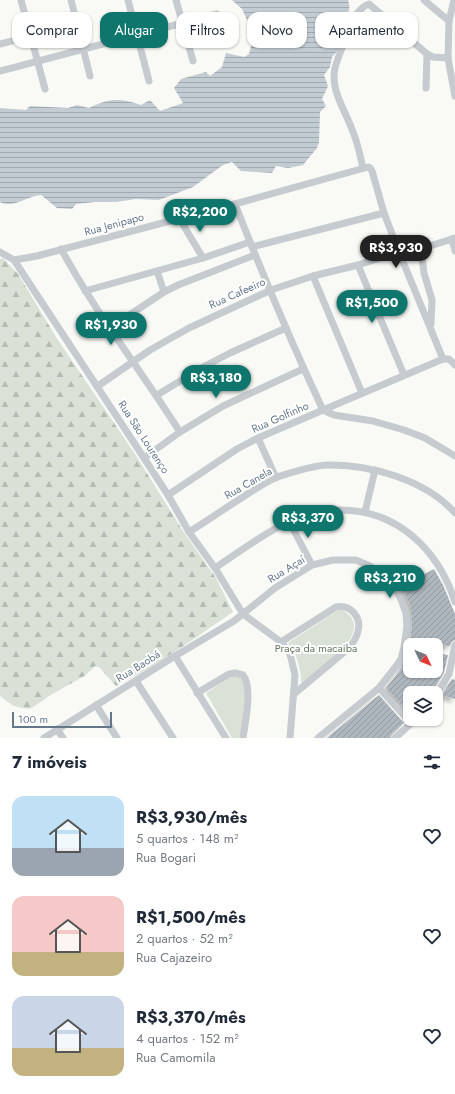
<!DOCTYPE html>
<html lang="pt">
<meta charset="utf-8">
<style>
body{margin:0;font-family:Jost,sans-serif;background:#f6f6f7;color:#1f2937;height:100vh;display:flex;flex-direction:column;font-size:15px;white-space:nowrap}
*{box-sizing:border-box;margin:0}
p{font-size:13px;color:#747a83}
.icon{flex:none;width:22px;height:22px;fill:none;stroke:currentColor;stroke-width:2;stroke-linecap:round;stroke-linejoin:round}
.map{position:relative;height:738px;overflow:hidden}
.details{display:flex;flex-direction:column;background:#fff;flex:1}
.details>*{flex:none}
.banner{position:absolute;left:12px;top:12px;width:431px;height:36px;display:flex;gap:8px}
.needle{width:26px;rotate:133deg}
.tools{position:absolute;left:403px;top:638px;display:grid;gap:8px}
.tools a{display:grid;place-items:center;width:40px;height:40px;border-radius:8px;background:#fff;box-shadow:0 1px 3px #0004;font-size:20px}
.scale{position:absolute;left:12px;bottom:10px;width:100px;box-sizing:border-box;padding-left:4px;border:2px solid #65788a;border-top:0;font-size:11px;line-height:14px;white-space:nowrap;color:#65788a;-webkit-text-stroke:3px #fff;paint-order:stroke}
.price{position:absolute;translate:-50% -34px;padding:0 9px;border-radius:14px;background:#0f766e;color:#fff;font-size:13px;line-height:26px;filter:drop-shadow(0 1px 2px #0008)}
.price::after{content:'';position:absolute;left:50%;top:24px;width:12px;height:9px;margin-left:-6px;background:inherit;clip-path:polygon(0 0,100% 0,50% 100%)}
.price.on{background:#222;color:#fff}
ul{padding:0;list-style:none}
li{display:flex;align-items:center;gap:12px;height:100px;padding:0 12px}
li span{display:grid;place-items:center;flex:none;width:112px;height:80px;border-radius:12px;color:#555}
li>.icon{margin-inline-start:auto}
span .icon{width:48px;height:48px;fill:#fffc;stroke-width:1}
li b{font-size:17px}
h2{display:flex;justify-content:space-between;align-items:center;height:48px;padding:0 12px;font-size:17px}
.pill{padding:0 14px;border-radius:12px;background:#fff;box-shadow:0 1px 3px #0004;font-size:14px;line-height:36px}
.pill.on{background:#0f766e;color:#fff}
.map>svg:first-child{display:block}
.forest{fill:url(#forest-firs)}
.park{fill:#dae1d7}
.water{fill:url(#water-rules)}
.building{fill:url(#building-hatch);filter:url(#shadow)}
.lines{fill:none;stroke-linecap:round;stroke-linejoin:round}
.minor{stroke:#c6cbcf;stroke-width:7}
.labels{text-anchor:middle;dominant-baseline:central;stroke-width:4;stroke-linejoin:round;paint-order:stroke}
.street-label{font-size:11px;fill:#65788a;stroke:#fff}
.park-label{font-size:11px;fill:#657a61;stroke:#fff}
</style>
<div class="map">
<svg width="455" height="738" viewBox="0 0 455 738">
<defs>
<pattern id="forest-firs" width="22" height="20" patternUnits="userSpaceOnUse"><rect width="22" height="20" fill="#dae1d7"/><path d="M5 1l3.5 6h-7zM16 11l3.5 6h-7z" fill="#b4bbb4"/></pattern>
<pattern id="water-rules" width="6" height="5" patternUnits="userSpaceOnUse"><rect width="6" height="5" fill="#c2ccd2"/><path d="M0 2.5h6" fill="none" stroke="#a1aab0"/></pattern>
<pattern id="building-hatch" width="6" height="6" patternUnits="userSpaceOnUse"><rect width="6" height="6" fill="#afb7be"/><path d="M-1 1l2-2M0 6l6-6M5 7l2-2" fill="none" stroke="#929aa0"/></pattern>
<filter id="shadow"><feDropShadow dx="-3.5" dy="3.5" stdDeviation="2" flood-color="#0004"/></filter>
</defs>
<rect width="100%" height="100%" fill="#f9f9f6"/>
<!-- forest -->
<path class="forest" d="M3,258L18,274L56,337L135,454L183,531L216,578L233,612C195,638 158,665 116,686L100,668L95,666L86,675L49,696L32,708L28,709L17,707L12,705L0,696V259Z"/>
<!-- park -->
<g class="park">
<path d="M340,609C382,628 318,671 302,686C300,670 299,656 288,643Z"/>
<polygon points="240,675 246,687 241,738 232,738 206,693 231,676"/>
</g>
<!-- water -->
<path class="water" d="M232,0H348C351,9 349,12 344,19L346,37L341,47L332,57L330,67L324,75L328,86L322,99L326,106L320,112L319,142L317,148L303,165L288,168L276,166L272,173L241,171L232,162L223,165L193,187L159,200L136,199L116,202H95L76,204L72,209L57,208L41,195C27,196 13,209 0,202V108L26,110L30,106L68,108L77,105L89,108C109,98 120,98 141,105L150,100L160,111L183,103L174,88L181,79L206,72L210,76L222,67L226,53L244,57L249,54L253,38L247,20L242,9Z"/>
<!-- building -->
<g class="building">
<polygon points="434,569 443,585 455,614 455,640 451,642 450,646 424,643 423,645 409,645 412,627 411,608 404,592 400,587"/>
<polygon points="408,650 410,651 410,671 436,671 436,653 448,655 444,672 432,693 410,693 410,714 386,688 401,669"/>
<polygon points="452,679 455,680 455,699 442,695"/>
<polygon points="379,695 404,723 392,734 390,738 327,738"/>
</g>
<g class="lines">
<!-- minor -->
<g class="minor">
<polyline points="21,0 45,89"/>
<polyline points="71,0 90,76"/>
<polyline points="128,0 149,81"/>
<polyline points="176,0 193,61"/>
<polyline points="424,0 449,21"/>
<polyline points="454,0 449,21 448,58 455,96"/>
<polyline points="0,44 31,36"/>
<polyline points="0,71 217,14"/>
<polyline points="426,88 427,54"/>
<path d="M363,168C360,155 358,144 353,132C346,111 330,91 335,68C338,56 344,44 348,33C352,23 357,8 369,4L427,54L433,57L448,58"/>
<path d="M235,204C262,273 291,342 323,410L443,359H449L455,365"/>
<polyline points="179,218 203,258"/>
<polyline points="452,239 455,251"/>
<polyline points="252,247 384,213"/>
<path d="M61,249C76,276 92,302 109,327C133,362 157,396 180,432"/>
<polyline points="421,250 424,273 432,300 431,324"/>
<polyline points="0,252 14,260 37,256 235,204 368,167 370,168 372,171 384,213 399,252 443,359"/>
<polyline points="401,255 455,238"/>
<polyline points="14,260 144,458 168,495 189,532 215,568 243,614 281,642 289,652 291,658 295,675 290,738"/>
<polyline points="358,265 404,375"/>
<polyline points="157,271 164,292"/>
<polyline points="313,276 362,393"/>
<polyline points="85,291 203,258 250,242"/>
<polyline points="110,328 164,292 178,285 255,255"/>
<polyline points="98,386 150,350 189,328 271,290 313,276 358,265 399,252"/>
<polyline points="157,395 205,366 230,353 286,328"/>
<polyline points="258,438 276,478"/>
<polyline points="144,458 180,432 223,406 303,369"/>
<polyline points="168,495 237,449 258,438 323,410 334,415 373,421 404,430 425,438 455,456"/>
<polyline points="365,512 375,470"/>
<polyline points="289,521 312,565"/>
<path d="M189,532C205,522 220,512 235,502C248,494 263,483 277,477C293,472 311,466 327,465C370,464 426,480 455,513"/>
<path d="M215,568C242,550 274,526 304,515C316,511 327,510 340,510C397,510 438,549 455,602"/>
<path d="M281,642L336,607C350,604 362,617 358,631C357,637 353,643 349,648L294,694"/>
<polyline points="175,656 226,738"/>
<polyline points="136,681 173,738"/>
<polyline points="379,688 411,723"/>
<path d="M197,693L229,674L235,673L243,675C253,687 245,723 243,738"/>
<polyline points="436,695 449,674 455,645"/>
<polyline points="96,705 117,738"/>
<polyline points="57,729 63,738"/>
<polyline points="44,738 175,656 234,621 275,588 312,565 333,560 356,560 370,566 395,588 402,602 406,613 407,626 404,647 401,659 397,665 379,688 318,738"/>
<polyline points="395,738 416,719"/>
</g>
</g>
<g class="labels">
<!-- street labels -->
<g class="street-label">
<text transform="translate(114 224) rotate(-15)">Rua Jenipapo</text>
<text transform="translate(237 293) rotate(-24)">Rua Cafeeiro</text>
<text transform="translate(280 417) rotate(-24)">Rua Golfinho</text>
<text transform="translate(144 437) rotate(57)">Rua São Lourenço</text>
<text transform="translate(248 483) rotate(-30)">Rua Canela</text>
<text transform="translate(286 569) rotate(-32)">Rua Açaí</text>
<text transform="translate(138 666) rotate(-32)">Rua Baobá</text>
</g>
<!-- park labels -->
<g class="park-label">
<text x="316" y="648">Praça da macaiba</text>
</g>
</g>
</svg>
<div class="tools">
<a><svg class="needle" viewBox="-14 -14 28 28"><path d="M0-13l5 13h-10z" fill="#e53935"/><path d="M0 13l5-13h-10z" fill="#747a83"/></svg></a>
<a><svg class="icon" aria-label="layers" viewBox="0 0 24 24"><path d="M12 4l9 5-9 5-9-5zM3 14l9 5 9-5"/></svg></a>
</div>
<div class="scale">100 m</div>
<b class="price" style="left:200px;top:233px">R$2,200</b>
<b class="price on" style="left:396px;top:269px">R$3,930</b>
<b class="price" style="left:372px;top:324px">R$1,500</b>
<b class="price" style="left:111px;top:346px">R$1,930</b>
<b class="price" style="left:216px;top:399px">R$3,180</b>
<b class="price" style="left:308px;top:539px">R$3,370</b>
<b class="price" style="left:390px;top:599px">R$3,210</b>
<div class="banner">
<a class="pill">Comprar</a>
<a class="pill on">Alugar</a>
<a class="pill">Filtros</a>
<a class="pill">Novo</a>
<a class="pill">Apartamento</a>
</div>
</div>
<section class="details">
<h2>7 imóveis<svg class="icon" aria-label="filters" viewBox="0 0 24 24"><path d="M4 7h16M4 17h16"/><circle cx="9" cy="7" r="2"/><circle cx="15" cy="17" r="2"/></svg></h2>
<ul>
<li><span style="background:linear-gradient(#bfe0f5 65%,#9aa5b1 0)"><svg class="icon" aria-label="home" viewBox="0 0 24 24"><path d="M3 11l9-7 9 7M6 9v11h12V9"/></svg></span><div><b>R$3,930/mês</b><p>5 quartos · 148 m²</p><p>Rua Bogari</p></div><svg class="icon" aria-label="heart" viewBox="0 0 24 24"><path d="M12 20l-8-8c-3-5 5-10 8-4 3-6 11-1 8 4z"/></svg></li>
<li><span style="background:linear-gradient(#f6c9c9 70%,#c2b280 0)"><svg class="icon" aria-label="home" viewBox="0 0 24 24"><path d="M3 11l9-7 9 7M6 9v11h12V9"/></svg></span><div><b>R$1,500/mês</b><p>2 quartos · 52 m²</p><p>Rua Cajazeiro</p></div><svg class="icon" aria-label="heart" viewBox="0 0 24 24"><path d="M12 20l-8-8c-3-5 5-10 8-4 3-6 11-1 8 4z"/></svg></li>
<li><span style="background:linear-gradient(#c9d6e8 65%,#c2b280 0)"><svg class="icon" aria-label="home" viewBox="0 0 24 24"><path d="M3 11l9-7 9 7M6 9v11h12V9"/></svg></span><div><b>R$3,370/mês</b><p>4 quartos · 152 m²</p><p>Rua Camomila</p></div><svg class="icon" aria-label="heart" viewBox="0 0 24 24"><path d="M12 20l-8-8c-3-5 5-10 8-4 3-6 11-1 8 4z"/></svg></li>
</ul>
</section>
